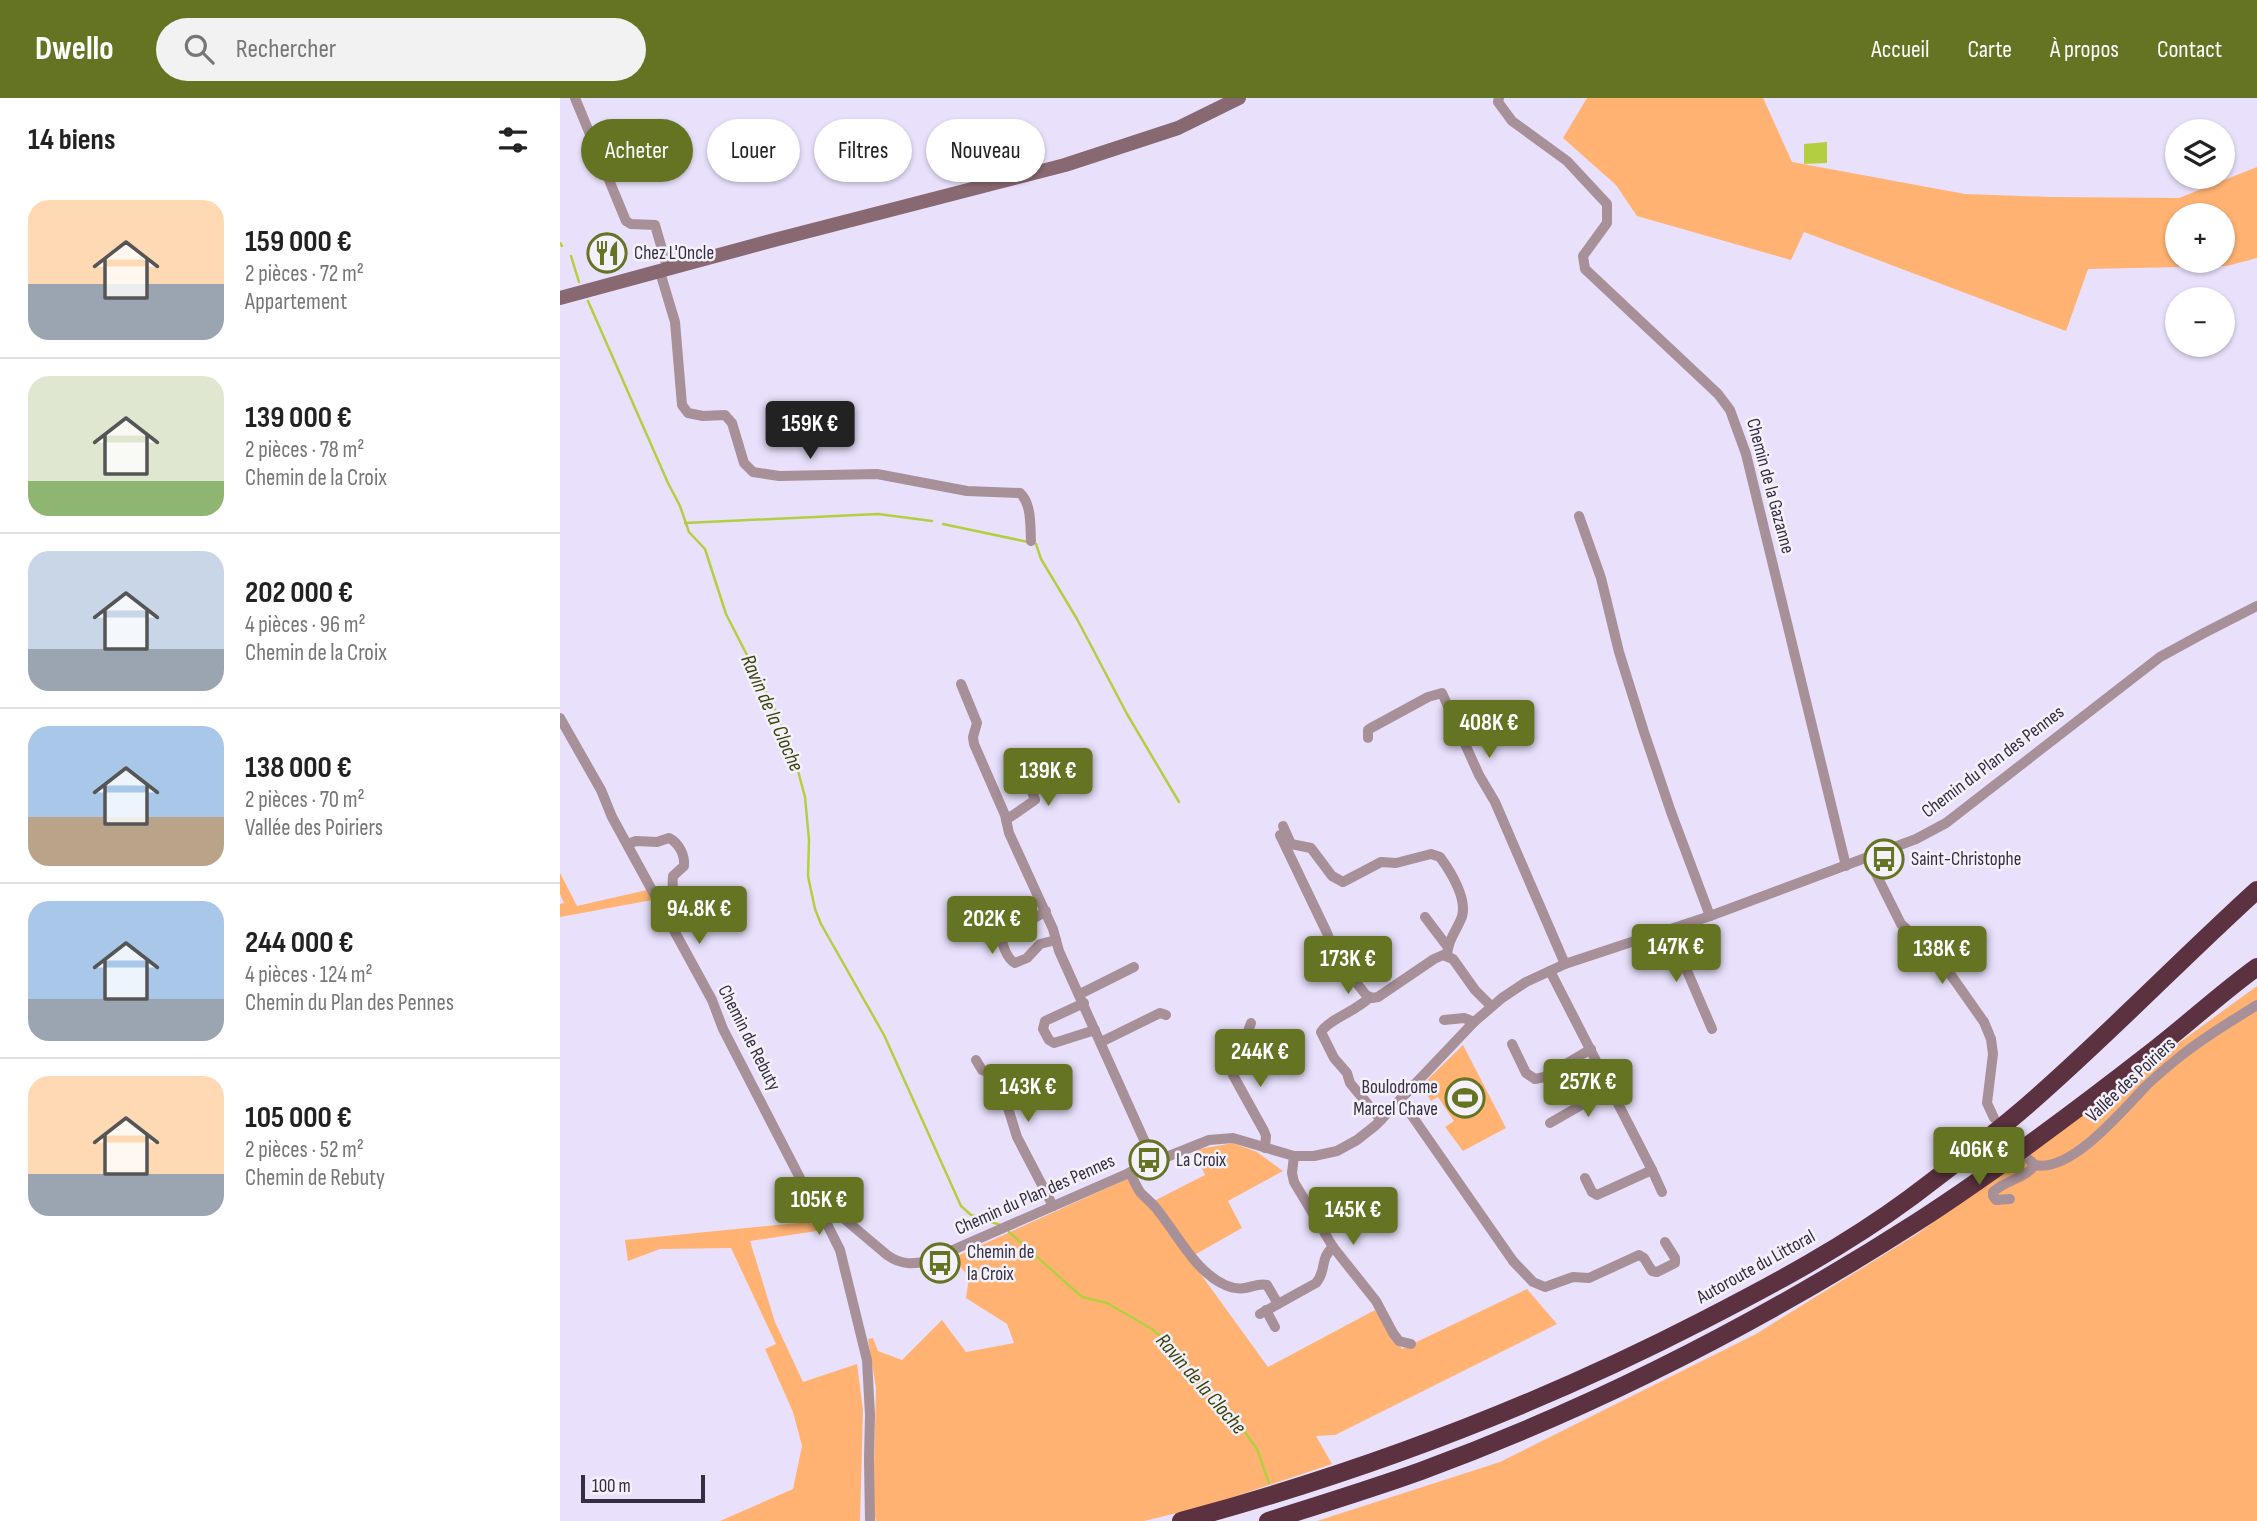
<!DOCTYPE html>
<html lang="fr">
<meta charset="utf-8">
<style>
body{margin:0;font-family:"Sofia Sans Condensed",sans-serif;background:#f2f2f2;color:#222;height:100vh;display:flex;flex-direction:column;font-size:26px;white-space:nowrap}
*{box-sizing:border-box;margin:0}
p{font-size:23px;color:#767676}
.icon{flex:none;width:38px;height:38px;fill:none;stroke:currentColor;stroke-width:2;stroke-linecap:round;stroke-linejoin:round}
.map{position:relative;flex:1;overflow:hidden}
.side{display:flex;flex-direction:column;background:#fff;width:560px}
.side>*{flex:none}
.hud{position:absolute;left:21px;top:21px;width:665px;height:63px;display:flex;gap:14px}
.tools{position:absolute;left:1605px;top:21px;display:grid;gap:14px}
.tools a{display:grid;place-items:center;width:70px;height:70px;border-radius:50%;background:#fff;box-shadow:0 2px 5px #0004;font-size:35px}
.scale{position:absolute;left:21px;bottom:18px;width:124px;box-sizing:border-box;padding-left:7px;border:4px solid #342e40;border-top:0;font-size:19px;line-height:24px;white-space:nowrap;color:#342e40;-webkit-text-stroke:5px #f4f1fb;paint-order:stroke}
.price{position:absolute;translate:-50% -60px;padding:0 16px;border-radius:7px;background:#647422;color:#fff;font-size:23px;line-height:46px;filter:drop-shadow(0 2px 4px #0008)}
.price::after{content:'';position:absolute;left:50%;top:42px;width:21px;height:16px;margin-left:-10px;background:inherit;clip-path:polygon(0 0,100% 0,50% 100%)}
.price.selected{background:#222;color:#fff}
ul{padding:0;list-style:none}
li{display:flex;align-items:center;gap:21px;height:175px;padding:0 28px}
li+li{border-top:2px solid #e0e0e0}
li span{display:grid;place-items:center;flex:none;width:196px;height:140px;border-radius:21px;color:#555}
li>.icon{margin-inline-start:auto}
span .icon{width:84px;height:84px;fill:#fffc;stroke-width:1}
li b{font-size:30px}
h2{display:flex;justify-content:space-between;align-items:center;height:84px;padding:0 28px;font-size:30px}
.tag{padding:0 24px;border-radius:32px;background:#fff;box-shadow:0 2px 5px #0004;font-size:24px;line-height:63px}
.tag.selected{background:#647422;color:#fff}
header{display:flex;align-items:center;gap:42px;box-sizing:border-box;height:98px;padding:0 35px;background:#647422;color:#fff}
header strong{font-size:33px}
nav{display:flex;gap:38px;margin-inline-start:auto;font-size:24px}
.search{width:490px;height:63px;background:#f2f2f2;display:flex;align-items:center;gap:18px;box-sizing:border-box;padding:0 24px;border-radius:38px;color:#767676;font-size:26px}
main{display:flex;flex:1;min-height:0}
.map>svg:first-child{display:block}
.green{fill:#ffb272;fill-rule:evenodd}
.water{fill:#b3cf40}
.lines{fill:none;stroke-linecap:round;stroke-linejoin:round}
.stream{stroke:#b3cf40;stroke-width:2.5}
.minor-tunnel{stroke:#c5bdd6;stroke-width:10;stroke-dasharray:10 5;stroke-linecap:butt}
.minor{stroke:#a79097;stroke-width:10}
.secondary{stroke:#886871;stroke-width:14}
.motorway{stroke:#5c3240;stroke-width:18}
.labels{text-anchor:middle;dominant-baseline:central;stroke-width:5;stroke-linejoin:round;paint-order:stroke}
.poi-label{font-size:19px;fill:#342e40;stroke:#f4f1fb;text-anchor:start}
.street-label{font-size:19px;fill:#342e40;stroke:#f4f1fb}
.water-label{font-size:21px;font-style:italic;fill:#3a450c;stroke:#f4f1fb}
</style>
<header>
<strong>Dwello</strong>
<div class="search"><svg class="icon" aria-label="search" viewBox="0 0 24 24"><circle cx="10" cy="10" r="6"/><path d="M15 15l6 6"/></svg>Rechercher</div>
<nav><a>Accueil</a><a>Carte</a><a>À propos</a><a>Contact</a></nav>
</header>
<main>
<section class="side">
<h2>14 biens<svg class="icon" aria-label="filters" viewBox="0 0 24 24"><path d="M4 7h16M4 17h16"/><circle cx="9" cy="7" r="2"/><circle cx="15" cy="17" r="2"/></svg></h2>
<ul>
<li><span style="background:linear-gradient(#ffd9b3 60%,#9aa5b1 0)"><svg class="icon" aria-label="home" viewBox="0 0 24 24"><path d="M3 11l9-7 9 7M6 9v11h12V9"/></svg></span><div><b>159 000 €</b><p>2 pièces · 72 m²</p><p>Appartement</p></div></li>
<li><span style="background:linear-gradient(#dfe7d0 75%,#8fb573 0)"><svg class="icon" aria-label="home" viewBox="0 0 24 24"><path d="M3 11l9-7 9 7M6 9v11h12V9"/></svg></span><div><b>139 000 €</b><p>2 pièces · 78 m²</p><p>Chemin de la Croix</p></div></li>
<li><span style="background:linear-gradient(#c9d6e8 70%,#9aa5b1 0)"><svg class="icon" aria-label="home" viewBox="0 0 24 24"><path d="M3 11l9-7 9 7M6 9v11h12V9"/></svg></span><div><b>202 000 €</b><p>4 pièces · 96 m²</p><p>Chemin de la Croix</p></div></li>
<li><span style="background:linear-gradient(#a9c7e8 65%,#b9a48a 0)"><svg class="icon" aria-label="home" viewBox="0 0 24 24"><path d="M3 11l9-7 9 7M6 9v11h12V9"/></svg></span><div><b>138 000 €</b><p>2 pièces · 70 m²</p><p>Vallée des Poiriers</p></div></li>
<li><span style="background:linear-gradient(#a9c7e8 70%,#9aa5b1 0)"><svg class="icon" aria-label="home" viewBox="0 0 24 24"><path d="M3 11l9-7 9 7M6 9v11h12V9"/></svg></span><div><b>244 000 €</b><p>4 pièces · 124 m²</p><p>Chemin du Plan des Pennes</p></div></li>
<li><span style="background:linear-gradient(#ffd9b3 70%,#9aa5b1 0)"><svg class="icon" aria-label="home" viewBox="0 0 24 24"><path d="M3 11l9-7 9 7M6 9v11h12V9"/></svg></span><div><b>105 000 €</b><p>2 pièces · 52 m²</p><p>Chemin de Rebuty</p></div></li>
</ul>
</section>
<div class="map">
<svg width="1697" height="1423" viewBox="0 0 1697 1423">
<rect width="100%" height="100%" fill="#e9e1fc"/>
<!-- green -->
<g class="green">
<path d="M1027,0H1203L1232,64L1405,96L1492,99L1619,100L1697,69V160L1667,168L1528,171L1506,233L1244,134L1231,162L1077,118L1056,87L1003,40ZM1617,117H1662V163H1617Z"/>
<polygon points="0,775 17,808 87,792 92,802 0,819 0,806 4,805 0,796"/>
<polygon points="1697,888 1697,1423 757,1423 940,1364 1196,1236 1357,1136"/>
<polygon points="903,947 946,1030 903,1053 885,1029 894,1023 878,999 871,1003 861,988"/>
<polygon points="673,1045 697,1054 723,1073 668,1103 682,1130 629,1160 708,1269 815,1212 842,1251 967,1191 997,1226 775,1337 756,1338 772,1366 646,1408 584,1423 316,1423 313,1410 316,1290 308,1241 313,1240 318,1253 342,1262 382,1222 406,1254 454,1245 447,1226 406,1200 409,1179 393,1160 569,1080 588,1106 645,1077 634,1052"/>
<polygon points="248,1124 263,1132 190,1143 215,1224 243,1284 297,1266 303,1312 300,1423 160,1423 233,1391 242,1348 233,1314 205,1251 216,1246 171,1150 100,1151 68,1163 65,1142"/>
</g>
<!-- water -->
<polygon class="water" points="1267,44 1267,65 1244,66 1244,46"/>
<g class="lines">
<!-- stream -->
<g class="stream">
<polyline points="0,145 2,148"/>
<polyline points="11,158 19,184"/>
<polyline points="28,203 108,385 120,408 129,434 145,451 166,516 218,618 237,669 245,699 249,742 248,778 255,811 261,826 324,937 401,1108 411,1117 440,1127"/>
<polyline points="125,425 318,416 372,423"/>
<polyline points="383,426 468,444"/>
<polyline points="476,446 481,461 517,521 567,616 619,704"/>
<polyline points="449,1134 522,1199 547,1205 592,1231 613,1249 648,1294 684,1333 697,1351 709,1385"/>
</g>
<!-- minor-tunnel -->
<polyline class="minor-tunnel" points="1439,1026 1463,1054"/>
<!-- minor -->
<g class="minor">
<polyline points="15,0 66,123 71,126 95,127 108,172"/>
<polyline points="939,0 938,4 952,23 1007,63 1047,106 1047,125 1023,158 1025,171 1158,296 1170,312 1186,356 1286,768"/>
<path d="M100,174L115,224L122,307L128,315L143,318L165,317L172,325L184,365L193,374L219,378L317,376L407,393L460,395C472,406 470,428 471,443"/>
<polyline points="1019,418 1041,480 1059,554 1084,634 1111,714 1150,818"/>
<polyline points="401,586 417,625 413,639 414,646 445,717 449,735 493,831 499,853 594,1064"/>
<path d="M0,620L41,692L52,719L152,902L163,931L241,1082L249,1091L327,1157C341,1167 354,1167 370,1162L594,1064L649,1042L673,1040L734,1058H754L777,1053L797,1042L816,1027L914,924L942,900L966,884L1005,866L1150,818L1356,741L1386,725L1600,559L1644,535L1697,508"/>
<polyline points="808,640 808,632 811,630 868,599 882,595 919,677 935,704 1005,866"/>
<polyline points="446,722 475,702 467,680"/>
<path d="M723,728L731,746L751,750L772,778L783,784L821,764L836,765L871,756L880,759C891,774 909,803 901,821C895,835 888,842 887,858"/>
<polyline points="720,737 767,835 776,859 806,897 812,900 818,899 874,861 883,857 893,861 915,892 931,908"/>
<path d="M68,746L76,743L97,744L109,740C119,745 125,757 124,768L113,778C111,793 118,802 102,811"/>
<polyline points="1308,760 1341,826 1381,863 1424,924 1431,941 1433,956 1427,1005 1434,1020"/>
<path d="M486,813L463,827L443,834C439,842 447,861 455,865L467,860L480,846L496,842"/>
<polyline points="865,819 887,848"/>
<polyline points="1109,831 1152,931"/>
<polyline points="990,873 1092,1072 1037,1097 1032,1094 1025,1080"/>
<polyline points="520,896 574,869"/>
<path d="M810,899C797,913 769,921 761,934L774,960L787,975L790,985L821,1022"/>
<polyline points="524,905 485,923 483,931 489,942 494,945 535,932"/>
<polyline points="884,922 904,920 914,924"/>
<polyline points="691,925 674,971 673,977 704,1033 706,1038 705,1050"/>
<polyline points="541,944 600,915 606,917"/>
<polyline points="952,946 966,975 975,981 984,979 1031,951"/>
<polyline points="416,962 422,972 436,977 439,981 457,1039 493,1108"/>
<polyline points="841,1002 953,1163 973,1184 985,1189 1013,1179 1029,1180 1079,1157 1084,1160 1092,1173 1097,1174 1115,1165 1115,1160 1105,1144"/>
<polyline points="990,1025 1051,990"/>
<polyline points="734,1058 732,1075 734,1084 773,1149 816,1203 833,1235 839,1243 851,1246"/>
<path d="M1467,1060L1475,1067C1511,1075 1563,1012 1585,989C1595,979 1606,970 1617,961C1642,940 1670,924 1697,907"/>
<polyline points="1092,1072 1102,1094"/>
<path d="M570,1074C573,1081 576,1088 580,1094C586,1101 594,1106 599,1114C618,1138 636,1174 665,1187C686,1196 693,1184 707,1187L718,1206"/>
<polyline points="253,1095 256,1110 267,1126 264,1113 264,1103"/>
<path d="M1450,1101L1436,1102L1433,1098V1094C1446,1082 1464,1081 1475,1067"/>
<polyline points="267,1126 280,1152 307,1262 310,1317 309,1361 310,1423"/>
<polyline points="760,1128 810,1102"/>
<polyline points="706,1212 715,1229"/>
<path d="M700,1216L756,1185C767,1173 759,1161 773,1149"/>
</g>
<!-- secondary -->
<polyline class="secondary" points="0,200 218,141 505,67 618,30 679,0"/>
<!-- motorway -->
<g class="motorway">
<path d="M621,1423C803,1374 975,1309 1142,1223C1214,1186 1285,1148 1350,1100C1391,1069 1431,1039 1470,1005C1548,937 1620,862 1697,792"/>
<path d="M708,1423C759,1407 811,1391 861,1373C1035,1309 1201,1224 1357,1124C1439,1071 1517,1012 1594,952C1629,925 1661,895 1697,869"/>
</g>
</g>
<!-- icons -->
<defs>
<g id="restaurant-ring" transform="scale(2.0125)"><circle r="9.5" fill="#f4f1fb" stroke="#647422" stroke-width="1.5"/><path d="M-5-6h1v4h1v-4h1v4h1v-4h1v5L-1.5 .5V6h-2V.5L-5-1ZM5-6V6H3V1.5H1.5Q1.5-4 5-6Z" fill="#647422"/></g>
<g id="bus-ring" transform="scale(2.0125)"><circle r="9.5" fill="#f4f1fb" stroke="#647422" stroke-width="1.5"/><path d="M-5-6H5V4H4V6H2V4H-2V6H-4V4H-5ZM-3.5-4V0h7V-4ZM-3.5 1.2v1.5H-2V1.2ZM2 1.2v1.5H3.5V1.2Z" fill="#647422"/></g>
<g id="stadium-ring" transform="scale(2.0125)"><circle r="9.5" fill="#f4f1fb" stroke="#647422" stroke-width="1.5"/><path d="M0-5a6.5 5 0 1 0 0 10a6.5 5 0 1 0 0-10ZM-3.5-1.8h7v3.6h-7Z" fill="#647422"/></g>
</defs>
<g fill-rule="evenodd">
<use href="#restaurant-ring" x="47" y="155"/>
<use href="#bus-ring" x="1324" y="761"/>
<use href="#stadium-ring" x="905" y="1000"/>
<use href="#bus-ring" x="589" y="1062"/>
<use href="#bus-ring" x="380" y="1165"/>
</g>
<g class="labels">
<!-- poi labels -->
<g class="poi-label">
<text x="74" y="155">Chez L'Oncle</text>
<text x="1351" y="761">Saint-Christophe</text>
<text x="878" y="989" text-anchor="end">Boulodrome<tspan x="878" dy="22">Marcel Chave</tspan></text>
<text x="616" y="1062">La Croix</text>
<text x="407" y="1154">Chemin de<tspan x="407" dy="22">la Croix</tspan></text>
</g>
<!-- street labels -->
<g class="street-label">
<text transform="translate(1210 388) rotate(75)">Chemin de la Gazanne</text>
<text transform="translate(1433 664) rotate(-37)">Chemin du Plan des Pennes</text>
<text transform="translate(189 940) rotate(63)">Chemin de Rebuty</text>
<text transform="translate(1571 982) rotate(-43)">Vallée des Poiriers</text>
<text transform="translate(475 1097) rotate(-24)">Chemin du Plan des Pennes</text>
<text transform="translate(1196 1169) rotate(-29)">Autoroute du Littoral</text>
</g>
<!-- water labels -->
<g class="water-label">
<text transform="translate(212 615) rotate(66)">Ravin de la Cloche</text>
<text transform="translate(641 1286) rotate(49)">Ravin de la Cloche</text>
</g>
</g>
</svg>
<div class="tools">
<a><svg class="icon" aria-label="layers" viewBox="0 0 24 24"><path d="M12 4l9 5-9 5-9-5zM3 14l9 5 9-5"/></svg></a>
<a>+</a>
<a>−</a>
</div>
<div class="scale">100 m</div>
<b class="price selected" style="left:250px;top:363px">159K €</b>
<b class="price" style="left:929px;top:662px">408K €</b>
<b class="price" style="left:488px;top:710px">139K €</b>
<b class="price" style="left:139px;top:848px">94.8K €</b>
<b class="price" style="left:432px;top:858px">202K €</b>
<b class="price" style="left:1116px;top:886px">147K €</b>
<b class="price" style="left:1382px;top:888px">138K €</b>
<b class="price" style="left:788px;top:898px">173K €</b>
<b class="price" style="left:700px;top:991px">244K €</b>
<b class="price" style="left:1028px;top:1021px">257K €</b>
<b class="price" style="left:468px;top:1026px">143K €</b>
<b class="price" style="left:1419px;top:1089px">406K €</b>
<b class="price" style="left:259px;top:1139px">105K €</b>
<b class="price" style="left:793px;top:1149px">145K €</b>
<div class="hud">
<a class="tag selected">Acheter</a>
<a class="tag">Louer</a>
<a class="tag">Filtres</a>
<a class="tag">Nouveau</a>
</div>
</div>
</main>
